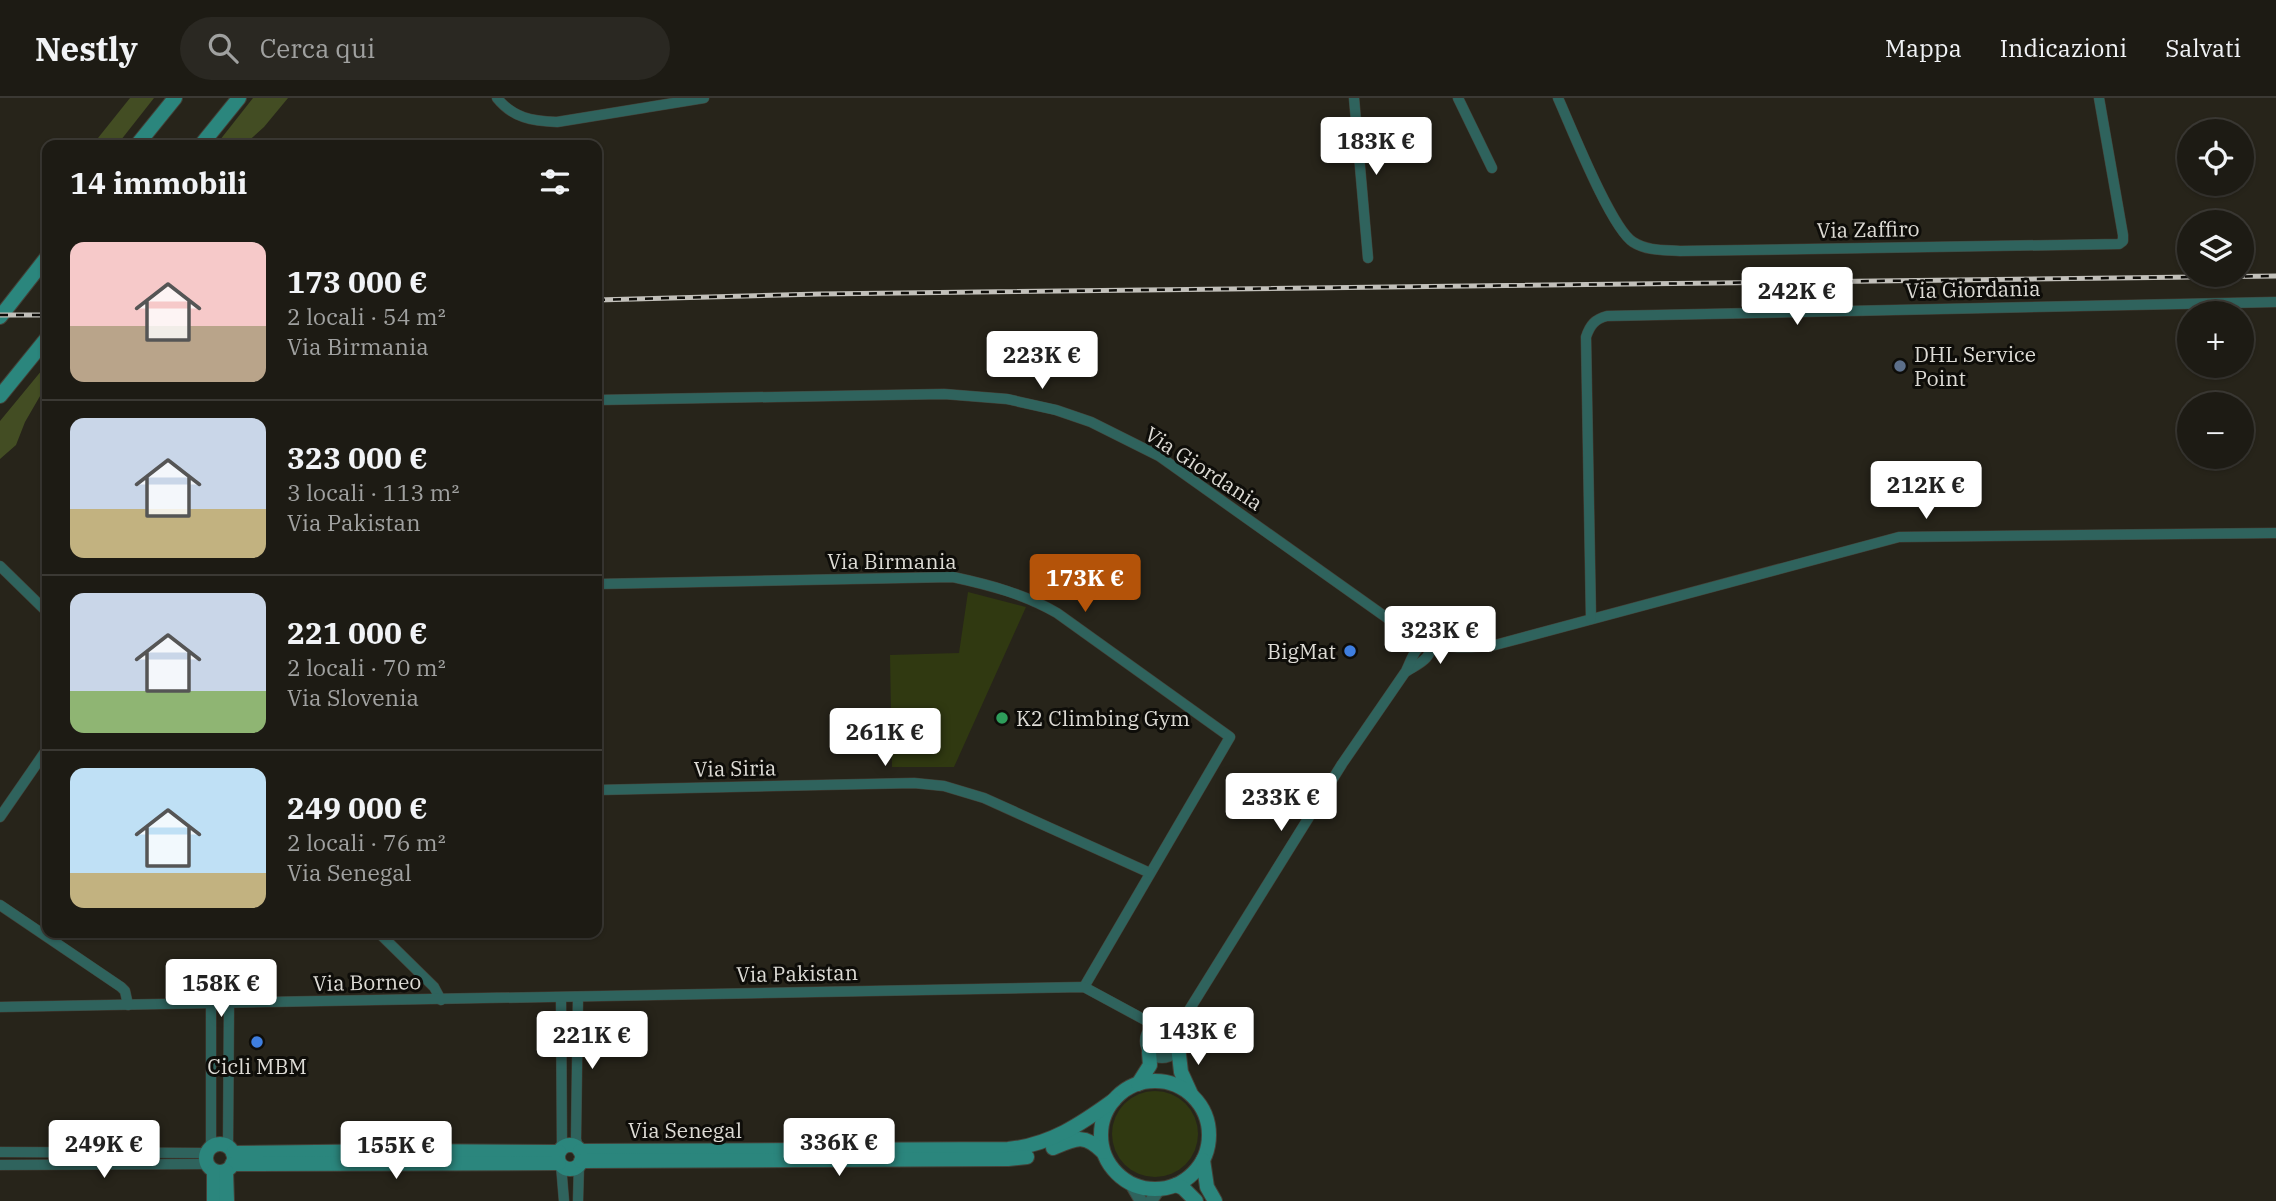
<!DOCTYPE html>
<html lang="it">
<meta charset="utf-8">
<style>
body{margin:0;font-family:"IBM Plex Serif",serif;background:#2a2822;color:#f1f3f6;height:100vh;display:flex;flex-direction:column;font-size:26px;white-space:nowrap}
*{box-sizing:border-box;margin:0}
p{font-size:23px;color:#a0a1a0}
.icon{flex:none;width:38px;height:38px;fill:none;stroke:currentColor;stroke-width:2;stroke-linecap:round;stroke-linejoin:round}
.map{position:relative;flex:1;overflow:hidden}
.panel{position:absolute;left:42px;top:42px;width:560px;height:798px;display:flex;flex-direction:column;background:#1d1b14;border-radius:14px;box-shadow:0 2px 5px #0004,0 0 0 2px #3b3934}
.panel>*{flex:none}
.buttons{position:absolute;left:2177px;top:21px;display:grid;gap:14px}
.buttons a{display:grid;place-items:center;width:77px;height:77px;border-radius:50%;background:#1d1b14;box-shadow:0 2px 5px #0004,0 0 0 2px #3b3934;font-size:35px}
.price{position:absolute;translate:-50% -60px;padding:0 16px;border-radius:7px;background:#fff;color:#222;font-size:23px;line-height:46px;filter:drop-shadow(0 2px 4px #0008)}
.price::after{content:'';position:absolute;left:50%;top:42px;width:21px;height:16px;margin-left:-10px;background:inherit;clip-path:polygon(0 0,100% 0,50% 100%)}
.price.active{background:#b45309;color:#fff}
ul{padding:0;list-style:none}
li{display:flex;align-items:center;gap:21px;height:175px;padding:0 28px}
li+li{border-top:2px solid #3b3934}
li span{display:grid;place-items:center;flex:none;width:196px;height:140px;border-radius:14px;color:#555}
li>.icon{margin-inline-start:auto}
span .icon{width:84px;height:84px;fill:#fffc;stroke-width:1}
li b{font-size:30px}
h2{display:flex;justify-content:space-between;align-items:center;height:84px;padding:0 28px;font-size:30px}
header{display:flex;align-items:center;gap:42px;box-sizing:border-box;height:98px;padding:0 35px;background:#1d1b14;border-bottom:2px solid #3b3934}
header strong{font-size:33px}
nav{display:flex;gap:38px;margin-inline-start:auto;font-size:24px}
.search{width:490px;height:63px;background:#2a2822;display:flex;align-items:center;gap:18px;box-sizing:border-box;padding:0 24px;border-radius:38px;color:#a0a1a0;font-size:26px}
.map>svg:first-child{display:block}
.green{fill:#303911}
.forest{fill:#434d23}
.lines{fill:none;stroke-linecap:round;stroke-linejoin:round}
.minor-casing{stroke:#444138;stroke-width:11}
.tertiary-casing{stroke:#444138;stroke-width:14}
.secondary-casing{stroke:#444138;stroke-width:16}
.minor{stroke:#2f635d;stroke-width:10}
.tertiary{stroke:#2f635d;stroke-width:12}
.secondary{stroke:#2b867d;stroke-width:14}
.rail-casing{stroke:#c2c0ba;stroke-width:5}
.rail{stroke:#0e0d09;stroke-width:2.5;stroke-dasharray:8;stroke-linecap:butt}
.service-dot{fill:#5c6f8a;stroke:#0e0d09;stroke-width:2.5}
.shop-dot{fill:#3f7fe0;stroke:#0e0d09;stroke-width:2.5}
.leisure-dot{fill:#2e9e5b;stroke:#0e0d09;stroke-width:2.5}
.labels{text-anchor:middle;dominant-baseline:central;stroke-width:6;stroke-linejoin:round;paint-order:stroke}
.street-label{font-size:21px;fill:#dddbd5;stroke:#0e0d09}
.poi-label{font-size:21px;fill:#dddbd5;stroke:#0e0d09;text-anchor:start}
</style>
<header>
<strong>Nestly</strong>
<div class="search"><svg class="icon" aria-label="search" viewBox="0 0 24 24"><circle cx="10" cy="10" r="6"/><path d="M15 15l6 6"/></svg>Cerca qui</div>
<nav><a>Mappa</a><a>Indicazioni</a><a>Salvati</a></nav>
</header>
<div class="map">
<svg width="2276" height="1103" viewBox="0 0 2276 1103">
<rect width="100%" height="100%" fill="#27241a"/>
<!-- green -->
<g class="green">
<polygon points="968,494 1026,509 954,669 892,669 890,557 959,555"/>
<circle cx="1155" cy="1036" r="43"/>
</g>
<!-- forest -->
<g class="forest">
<polygon points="130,0 154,0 117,47 94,47 94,45"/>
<polygon points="253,0 288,0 264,29 244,47 216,47"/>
<polygon points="47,266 47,286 25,324 16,347 0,361 0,323"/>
</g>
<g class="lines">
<!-- minor casing -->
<g class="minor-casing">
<g id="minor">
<path d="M497,0C513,20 532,23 557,24L704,0"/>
<polyline points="1354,0 1368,160"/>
<polyline points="1458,0 1492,70"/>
<path d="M1558,0C1571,29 1611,130 1633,144C1647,153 1664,152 1680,153L2119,146L2123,143V137L2099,0"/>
<path d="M597,302L944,296L1007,301L1056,312L1091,324L1159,358L1411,537C1438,551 1465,551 1495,547L1899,439L2276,435"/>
<polyline points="0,468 47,514"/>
<path d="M597,486L953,479C990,487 1024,496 1057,515L1230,639L1084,889"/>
<path d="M1591,521L1586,239C1590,227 1595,221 1607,218L2276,204"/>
<path d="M1407,573C1418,566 1434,560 1430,544"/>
<polyline points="597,692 914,685 944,688 984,700 1150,775"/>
<polyline points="0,719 47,651"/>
<polyline points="0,807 121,889 125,893 128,907"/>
<polyline points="379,835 434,889 441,902"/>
<polyline points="578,899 576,1041 578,1051"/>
<polyline points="561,900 562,1051"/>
<polyline points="0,909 1084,889 1145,922 1159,927"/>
<circle cx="1162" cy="943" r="17"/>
<path d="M1179,941L1180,929L1186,917L1342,666L1406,573C1412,561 1415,546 1430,544"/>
<polyline points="228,1049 229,906"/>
<polyline points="211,1050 211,906"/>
<polyline points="0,1054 207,1055"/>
<polyline points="0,1067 207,1066"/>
<polyline points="561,1067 564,1103"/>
<polyline points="578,1103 579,1066"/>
</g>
</g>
<!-- tertiary casing -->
<g class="tertiary-casing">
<g id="tertiary">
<polyline points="1131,1086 1141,1103"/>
<polyline points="1151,1103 1159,1091"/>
</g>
</g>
<!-- secondary casing -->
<g class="secondary-casing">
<g id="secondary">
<polyline points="137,47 175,0"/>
<polyline points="201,47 239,0"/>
<polyline points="0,219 47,159"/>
<polyline points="0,298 47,240"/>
<polyline points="1178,948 1181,974 1191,996"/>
<circle cx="1155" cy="1037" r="54"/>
<polyline points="1138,986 1150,967 1149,954"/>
<circle cx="220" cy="1060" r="14"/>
<circle cx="570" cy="1059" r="12"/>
<path d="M1053,1050C1076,1040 1084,1035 1103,1054"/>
<path d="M580,1053L1008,1051C1050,1047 1081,1026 1114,1002"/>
<polyline points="233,1055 398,1053 559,1054"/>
<polyline points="1203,1062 1207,1089 1215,1103"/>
<polyline points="581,1063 1008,1061 1027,1059"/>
<polyline points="232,1066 559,1065"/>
<polyline points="214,1073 214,1103"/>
<polyline points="226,1073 227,1103"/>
<polyline points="1176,1087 1183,1090 1196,1103"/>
</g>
</g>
<!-- minor -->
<use href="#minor" class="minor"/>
<!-- tertiary -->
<use href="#tertiary" class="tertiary"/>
<!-- secondary -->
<use href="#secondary" class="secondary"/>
<!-- rail casing -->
<g class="rail-casing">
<g id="rail">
<polyline points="597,202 820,196 2276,178"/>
<polyline points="0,217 47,217"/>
</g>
</g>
<!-- rail -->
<use href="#rail" class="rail"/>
</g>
<!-- markers -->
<circle class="service-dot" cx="1900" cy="268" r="7"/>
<g class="shop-dot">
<circle cx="1350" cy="553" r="7"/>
<circle cx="257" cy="944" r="7"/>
</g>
<circle class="leisure-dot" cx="1002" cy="620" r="7"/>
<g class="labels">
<!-- street labels -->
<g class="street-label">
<text transform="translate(1868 131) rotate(-1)">Via Zaffiro</text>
<text transform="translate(1973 191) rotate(-1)">Via Giordania</text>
<text transform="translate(1204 370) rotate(33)">Via Giordania</text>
<text x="892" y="463">Via Birmania</text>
<text transform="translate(735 670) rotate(-1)">Via Siria</text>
<text transform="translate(797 875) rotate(-1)">Via Pakistan</text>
<text transform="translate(367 884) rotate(-1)">Via Borneo</text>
<text x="685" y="1032">Via Senegal</text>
</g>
<!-- poi labels -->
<g class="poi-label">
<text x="1914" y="256">DHL Service<tspan x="1914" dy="24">Point</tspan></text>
<text x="1336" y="553" text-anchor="end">BigMat</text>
<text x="1016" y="620">K2 Climbing Gym</text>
<text x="257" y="968" text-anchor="middle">Cicli MBM</text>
</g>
</g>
</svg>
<div class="buttons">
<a><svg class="icon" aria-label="locate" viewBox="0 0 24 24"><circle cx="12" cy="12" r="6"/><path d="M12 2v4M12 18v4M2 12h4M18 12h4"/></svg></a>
<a><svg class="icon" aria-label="layers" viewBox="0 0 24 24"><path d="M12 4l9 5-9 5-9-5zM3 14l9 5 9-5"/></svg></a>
<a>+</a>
<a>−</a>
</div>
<b class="price" style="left:1376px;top:79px">183K €</b>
<b class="price" style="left:1797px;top:229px">242K €</b>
<b class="price" style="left:1042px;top:293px">223K €</b>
<b class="price" style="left:1926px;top:423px">212K €</b>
<b class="price active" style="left:1085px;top:516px">173K €</b>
<b class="price" style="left:1440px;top:568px">323K €</b>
<b class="price" style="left:885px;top:670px">261K €</b>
<b class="price" style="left:1281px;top:735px">233K €</b>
<b class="price" style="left:221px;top:921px">158K €</b>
<b class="price" style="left:1198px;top:969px">143K €</b>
<b class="price" style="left:592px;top:973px">221K €</b>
<b class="price" style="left:839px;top:1080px">336K €</b>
<b class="price" style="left:104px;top:1082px">249K €</b>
<b class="price" style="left:396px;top:1083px">155K €</b>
<section class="panel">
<h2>14 immobili<svg class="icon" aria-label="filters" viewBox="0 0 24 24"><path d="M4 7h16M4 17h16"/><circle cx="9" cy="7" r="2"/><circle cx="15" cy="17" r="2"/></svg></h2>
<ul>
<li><span style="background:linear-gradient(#f6c9c9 60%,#b9a48a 0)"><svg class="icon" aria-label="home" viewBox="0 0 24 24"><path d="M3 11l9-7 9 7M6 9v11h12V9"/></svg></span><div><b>173 000 €</b><p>2 locali · 54 m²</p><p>Via Birmania</p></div></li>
<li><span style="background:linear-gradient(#c9d6e8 65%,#c2b280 0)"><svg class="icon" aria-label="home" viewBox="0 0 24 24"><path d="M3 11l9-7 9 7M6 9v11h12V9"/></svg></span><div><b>323 000 €</b><p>3 locali · 113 m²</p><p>Via Pakistan</p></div></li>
<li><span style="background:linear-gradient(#c9d6e8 70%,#8fb573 0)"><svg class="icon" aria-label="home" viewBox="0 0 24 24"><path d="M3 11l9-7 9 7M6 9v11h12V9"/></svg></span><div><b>221 000 €</b><p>2 locali · 70 m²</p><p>Via Slovenia</p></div></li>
<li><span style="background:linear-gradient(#bfe0f5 75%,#c2b280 0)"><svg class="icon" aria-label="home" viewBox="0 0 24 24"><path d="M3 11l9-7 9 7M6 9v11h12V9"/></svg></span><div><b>249 000 €</b><p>2 locali · 76 m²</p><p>Via Senegal</p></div></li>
</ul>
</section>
</div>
